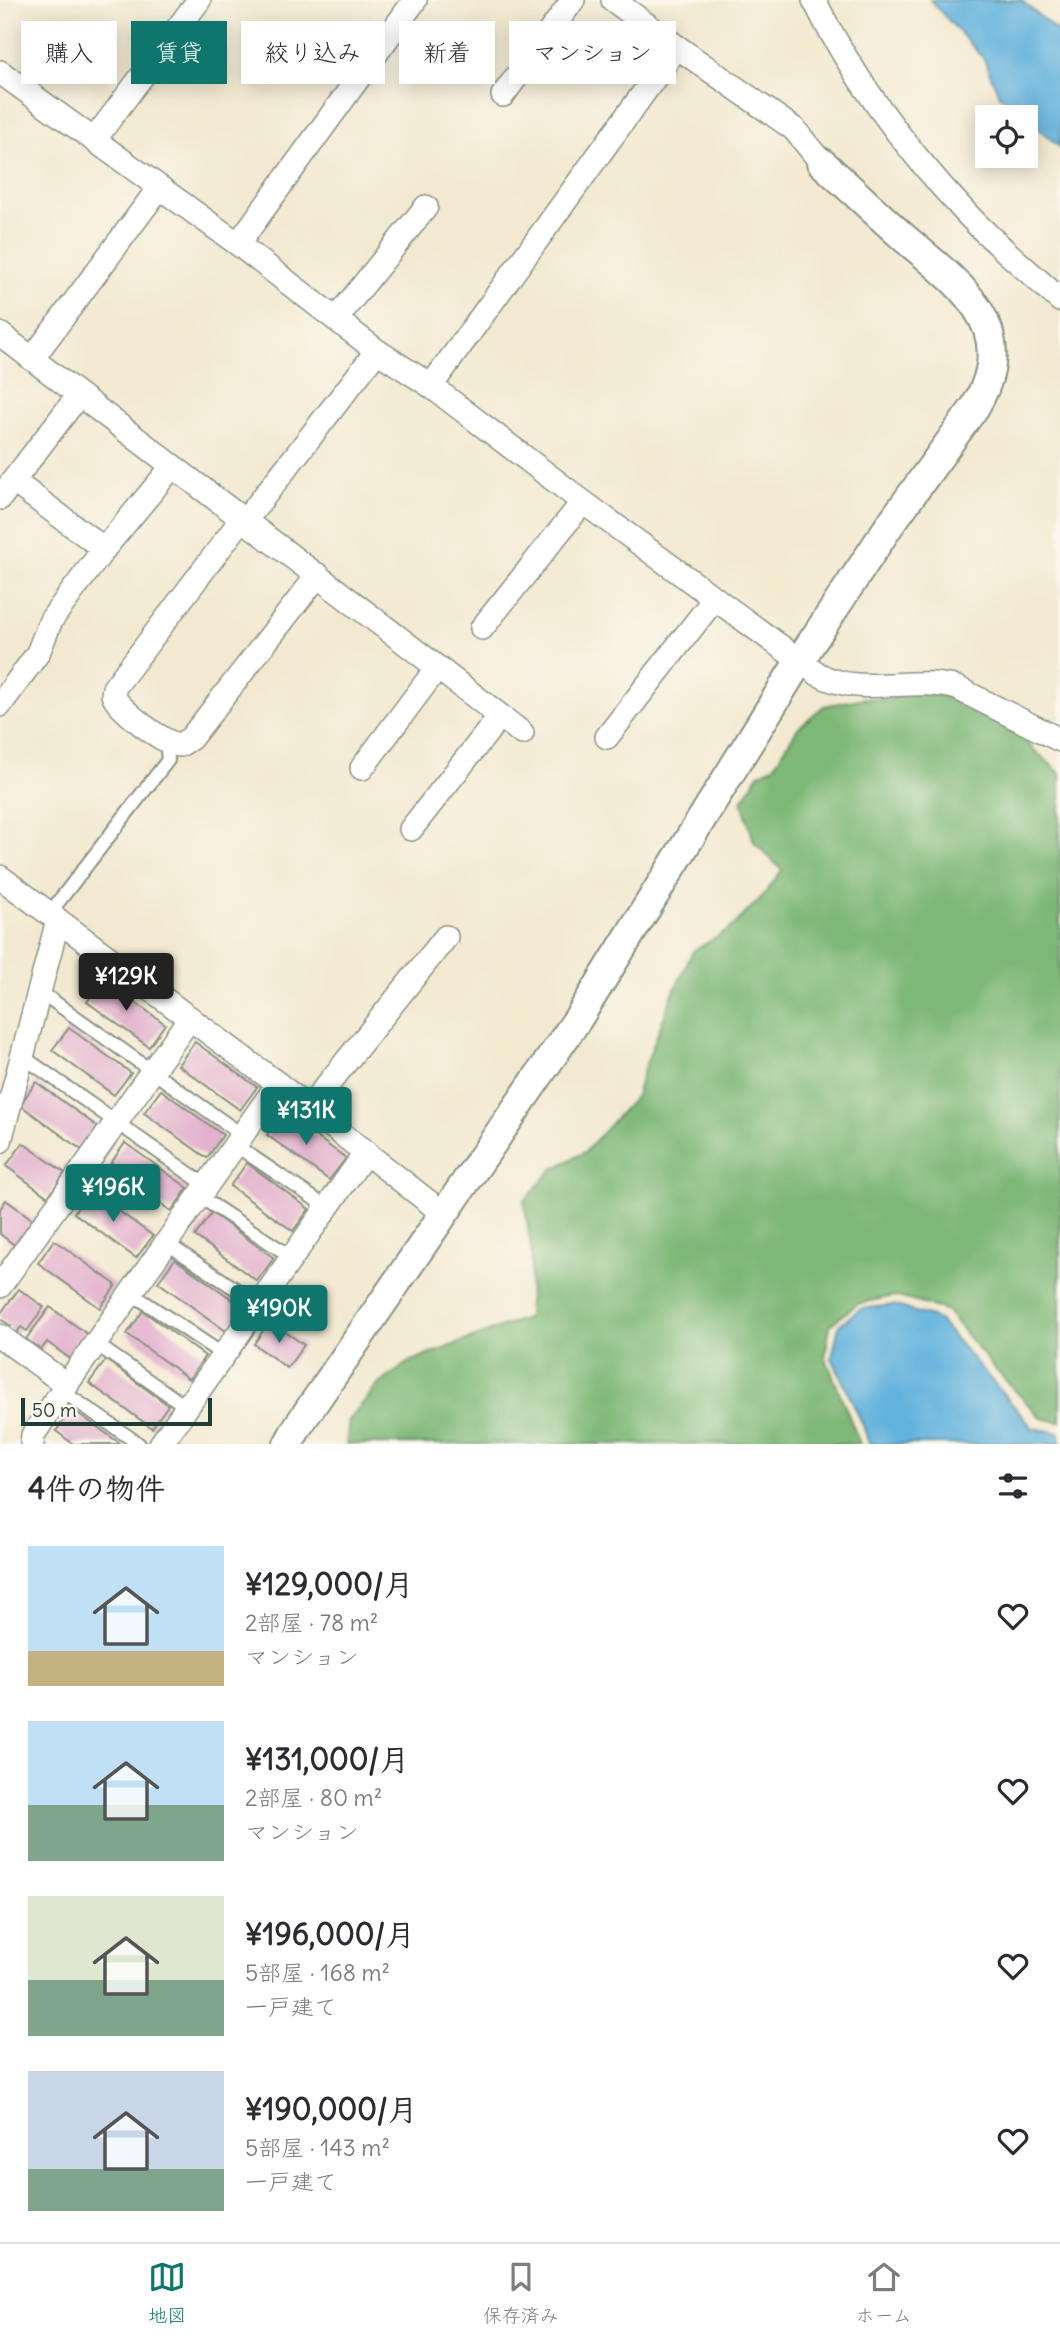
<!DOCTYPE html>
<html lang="ja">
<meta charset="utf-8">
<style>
body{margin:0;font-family:Delius,"Klee One",sans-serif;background:#f2f2f3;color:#2b2b33;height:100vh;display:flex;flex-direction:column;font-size:26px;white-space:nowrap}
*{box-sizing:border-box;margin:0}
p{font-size:23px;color:#7c7c81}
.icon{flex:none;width:38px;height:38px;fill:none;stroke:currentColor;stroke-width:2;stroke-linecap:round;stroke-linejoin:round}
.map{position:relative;height:1444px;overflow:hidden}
.details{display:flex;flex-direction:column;background:#fff;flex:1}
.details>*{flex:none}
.guide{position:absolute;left:21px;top:21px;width:700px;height:63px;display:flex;gap:14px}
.tools{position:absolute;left:975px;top:105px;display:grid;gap:14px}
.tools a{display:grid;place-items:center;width:63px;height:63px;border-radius:0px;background:#fff;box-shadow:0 4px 18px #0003;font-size:35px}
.scale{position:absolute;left:21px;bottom:18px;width:191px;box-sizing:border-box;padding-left:7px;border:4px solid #1f3d34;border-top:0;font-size:19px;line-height:24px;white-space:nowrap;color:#1f3d34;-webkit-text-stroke:5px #fbf7ec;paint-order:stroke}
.price{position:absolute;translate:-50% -60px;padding:0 16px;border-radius:7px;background:#0f766e;color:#fff;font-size:23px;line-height:46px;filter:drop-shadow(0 2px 4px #0008)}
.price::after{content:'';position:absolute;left:50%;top:42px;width:21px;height:16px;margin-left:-10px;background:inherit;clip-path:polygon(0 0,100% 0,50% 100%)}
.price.selected{background:#222;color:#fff}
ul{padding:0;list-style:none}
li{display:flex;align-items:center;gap:21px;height:175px;padding:0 28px}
li span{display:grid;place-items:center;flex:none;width:196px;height:140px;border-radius:0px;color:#555}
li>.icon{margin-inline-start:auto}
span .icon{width:84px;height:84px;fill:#fffc;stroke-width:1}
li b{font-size:30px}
h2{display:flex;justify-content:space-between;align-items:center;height:84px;padding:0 28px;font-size:30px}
.tag{padding:0 24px;border-radius:0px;background:#fff;box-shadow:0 4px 18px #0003;font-size:24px;line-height:63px}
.tag.selected{background:#0f766e;color:#fff}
.menu{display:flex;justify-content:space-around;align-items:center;height:98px;border-top:2px solid #e1e1e2;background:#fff;font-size:19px;color:#7c7c81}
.menu a{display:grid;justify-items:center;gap:4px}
.menu .selected{color:#0f766e}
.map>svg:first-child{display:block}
.forest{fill:#7eb877;stroke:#4e7a56;stroke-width:2}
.water{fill:#64b2dd;stroke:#427888;stroke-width:2}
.building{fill:#e2afcc}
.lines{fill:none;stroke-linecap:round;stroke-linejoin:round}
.service-casing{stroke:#899382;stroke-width:16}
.minor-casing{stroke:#899382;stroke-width:26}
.tertiary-casing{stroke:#899382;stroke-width:32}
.service{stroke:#fff;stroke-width:12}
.minor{stroke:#fff;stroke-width:23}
.tertiary{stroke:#fff;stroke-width:28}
</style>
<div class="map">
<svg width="1060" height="1444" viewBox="0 0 1060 1444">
<rect width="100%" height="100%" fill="#fbf7ec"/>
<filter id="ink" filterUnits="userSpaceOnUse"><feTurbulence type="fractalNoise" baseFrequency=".0143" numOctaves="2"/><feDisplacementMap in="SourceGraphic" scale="14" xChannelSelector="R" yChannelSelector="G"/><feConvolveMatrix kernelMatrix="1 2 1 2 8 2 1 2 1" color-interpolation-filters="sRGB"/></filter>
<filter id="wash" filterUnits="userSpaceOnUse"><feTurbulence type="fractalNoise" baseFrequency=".00686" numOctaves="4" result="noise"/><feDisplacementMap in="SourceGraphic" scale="28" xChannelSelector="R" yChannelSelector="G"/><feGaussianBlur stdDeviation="1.57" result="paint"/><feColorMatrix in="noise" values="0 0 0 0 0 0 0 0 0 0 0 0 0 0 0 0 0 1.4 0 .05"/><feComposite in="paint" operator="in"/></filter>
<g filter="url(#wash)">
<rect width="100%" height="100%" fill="#f3e9d0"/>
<!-- forest -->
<polygon class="forest" points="915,693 957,698 1006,725 1060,773 1060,1422 1041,1418 994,1368 946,1310 894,1296 857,1304 830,1325 825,1356 860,1444 346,1444 349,1420 378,1385 409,1362 528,1317 532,1255 524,1201 553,1169 585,1152 636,1096 643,1072 672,996 693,951 729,930 762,897 782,870 754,842 742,801 759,774 774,766 798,728 824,706 864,698 888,700"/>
<!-- water -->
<g class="water">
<polygon points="930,0 1021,0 1060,34 1060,147 999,95 984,59"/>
<polygon points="893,1305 938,1319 1033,1428 1060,1433 1060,1444 869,1444 863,1425 832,1358 839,1325 860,1309"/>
</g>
<g id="blocks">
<!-- building -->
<g class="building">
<polygon points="103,979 165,1024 149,1047 87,1002"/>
<polygon points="69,1028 131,1073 114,1095 52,1050"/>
<polygon points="195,1042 257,1087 240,1110 178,1065"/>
<polygon points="36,1082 98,1127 82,1150 20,1105"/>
<polygon points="161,1090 223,1135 207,1158 144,1113"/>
<polygon points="283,1113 346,1158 329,1180 267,1135"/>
<polygon points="23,1143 65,1173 48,1197 6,1166"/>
<polygon points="125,1143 188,1188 171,1211 109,1166"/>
<polygon points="247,1163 309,1209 293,1231 230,1186"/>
<polygon points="90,1190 153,1236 136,1258 74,1213"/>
<polygon points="6,1200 36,1222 17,1247 0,1234 0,1209"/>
<polygon points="212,1213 274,1258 257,1281 195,1236"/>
<polygon points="54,1240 116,1285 100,1308 38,1263"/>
<polygon points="175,1259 243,1307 226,1331 158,1282"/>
<polygon points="19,1289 44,1307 27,1331 21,1327 16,1334 8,1329 11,1326 0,1319 0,1314"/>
<polygon points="50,1307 94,1339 76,1363 47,1342 41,1350 26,1339"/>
<polygon points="143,1311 205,1356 189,1379 127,1334"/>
<polygon points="270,1321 304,1345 287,1368 254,1344"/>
<polygon points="106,1360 168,1405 152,1428 89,1383"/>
<polygon points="72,1409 121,1444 73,1444 56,1431"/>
</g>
</g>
</g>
<g filter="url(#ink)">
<use href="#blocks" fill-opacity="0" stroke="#899382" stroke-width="2"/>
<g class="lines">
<!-- service casing -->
<g class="service-casing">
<g id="service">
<polyline points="49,914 168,760 166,742"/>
<polyline points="39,991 242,1135"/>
<polyline points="22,1056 207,1186"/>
<polyline points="235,1145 328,1208"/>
<polyline points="199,1196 293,1258"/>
<polyline points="166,1243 260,1305"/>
<polyline points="131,1293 225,1356"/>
<polyline points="96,1344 188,1408"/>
<polyline points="62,1391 139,1444"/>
</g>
</g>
<!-- minor casing -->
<g class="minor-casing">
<g id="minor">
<path d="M814,0C853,79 906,149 966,213C995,244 1029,271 1060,300"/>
<polyline points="677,47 794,129 821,162"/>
<path d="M0,72L238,244L377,351L431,386L583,502L818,674C861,698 912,675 957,688L1060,740"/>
<polyline points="503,95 573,0"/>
<polyline points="94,140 199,0"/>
<polyline points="238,244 415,0"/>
<polyline points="336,319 426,207"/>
<path d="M0,334C173,468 349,598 522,733"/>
<polyline points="32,359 159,188"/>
<polyline points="431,386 677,47 613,0"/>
<polyline points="13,481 104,549"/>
<polyline points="0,498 78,396"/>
<path d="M242,519L114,688L113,695C118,709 165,745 180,745L191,738L318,575"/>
<polyline points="245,521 377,351"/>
<polyline points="482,628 583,502"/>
<polyline points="0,705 38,653 51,620 104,549 172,467"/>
<polyline points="607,737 715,598"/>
<polyline points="362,768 437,668"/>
<polyline points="411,829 500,716"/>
<polyline points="0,877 278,1084 444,1214"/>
<polyline points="309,1108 446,937"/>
<polyline points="0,1141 58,920"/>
<polyline points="0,1286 190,1018"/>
<polyline points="0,1336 67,1385"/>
<polyline points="32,1444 33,1435 62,1391 278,1084"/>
<polyline points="161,1444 366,1152"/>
</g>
</g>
<!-- tertiary casing -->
<g class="tertiary-casing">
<path id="tertiary" d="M288,1444L298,1426L579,1017L800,660L889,526L975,407C989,383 997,358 988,330C974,290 931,262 901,235C874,211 848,186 821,162"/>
</g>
<!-- service -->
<use href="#service" class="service"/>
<!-- minor -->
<use href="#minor" class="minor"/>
<!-- tertiary -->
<use href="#tertiary" class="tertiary"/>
</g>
</g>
</svg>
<div class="tools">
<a><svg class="icon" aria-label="locate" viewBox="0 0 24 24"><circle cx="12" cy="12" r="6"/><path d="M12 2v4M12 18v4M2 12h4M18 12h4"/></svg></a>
</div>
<div class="scale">50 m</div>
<b class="price selected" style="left:126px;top:1013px">¥129K</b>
<b class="price" style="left:306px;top:1147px">¥131K</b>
<b class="price" style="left:113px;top:1224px">¥196K</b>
<b class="price" style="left:279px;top:1345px">¥190K</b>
<div class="guide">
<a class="tag">購入</a>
<a class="tag selected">賃貸</a>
<a class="tag">絞り込み</a>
<a class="tag">新着</a>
<a class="tag">マンション</a>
</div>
</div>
<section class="details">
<h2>4件の物件<svg class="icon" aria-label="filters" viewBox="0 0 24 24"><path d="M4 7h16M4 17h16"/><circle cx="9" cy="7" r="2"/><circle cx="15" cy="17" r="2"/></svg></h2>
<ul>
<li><span style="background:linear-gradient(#bfe0f5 75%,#c2b280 0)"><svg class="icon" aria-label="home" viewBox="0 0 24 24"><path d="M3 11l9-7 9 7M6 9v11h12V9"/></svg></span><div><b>¥129,000/月</b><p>2部屋 · 78 m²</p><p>マンション</p></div><svg class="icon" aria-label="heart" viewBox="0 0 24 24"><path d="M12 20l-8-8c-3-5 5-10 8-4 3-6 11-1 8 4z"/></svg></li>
<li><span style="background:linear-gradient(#bfe0f5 60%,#7fa58c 0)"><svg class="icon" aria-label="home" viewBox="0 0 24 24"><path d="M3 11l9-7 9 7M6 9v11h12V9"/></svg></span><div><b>¥131,000/月</b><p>2部屋 · 80 m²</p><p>マンション</p></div><svg class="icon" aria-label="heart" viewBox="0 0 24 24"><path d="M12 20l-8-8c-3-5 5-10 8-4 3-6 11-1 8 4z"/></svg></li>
<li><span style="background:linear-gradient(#dfe7d0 60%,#7fa58c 0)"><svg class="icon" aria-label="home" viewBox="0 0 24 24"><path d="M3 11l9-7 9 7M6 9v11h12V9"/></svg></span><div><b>¥196,000/月</b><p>5部屋 · 168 m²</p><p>一戸建て</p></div><svg class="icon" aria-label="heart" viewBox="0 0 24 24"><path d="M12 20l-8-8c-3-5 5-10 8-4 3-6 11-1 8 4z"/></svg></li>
<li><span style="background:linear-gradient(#c9d6e8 70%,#7fa58c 0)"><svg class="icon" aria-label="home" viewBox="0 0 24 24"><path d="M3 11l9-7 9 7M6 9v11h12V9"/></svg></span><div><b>¥190,000/月</b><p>5部屋 · 143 m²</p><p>一戸建て</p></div><svg class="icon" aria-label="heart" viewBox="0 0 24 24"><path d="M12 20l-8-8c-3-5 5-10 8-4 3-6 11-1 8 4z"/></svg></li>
</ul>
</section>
<nav class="menu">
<a class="selected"><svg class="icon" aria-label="map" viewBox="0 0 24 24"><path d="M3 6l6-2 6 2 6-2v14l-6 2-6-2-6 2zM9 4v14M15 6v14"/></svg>地図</a>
<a><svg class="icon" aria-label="saved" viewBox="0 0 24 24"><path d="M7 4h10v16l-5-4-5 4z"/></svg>保存済み</a>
<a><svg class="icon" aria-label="home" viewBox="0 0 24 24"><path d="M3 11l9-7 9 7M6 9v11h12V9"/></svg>ホーム</a>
</nav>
